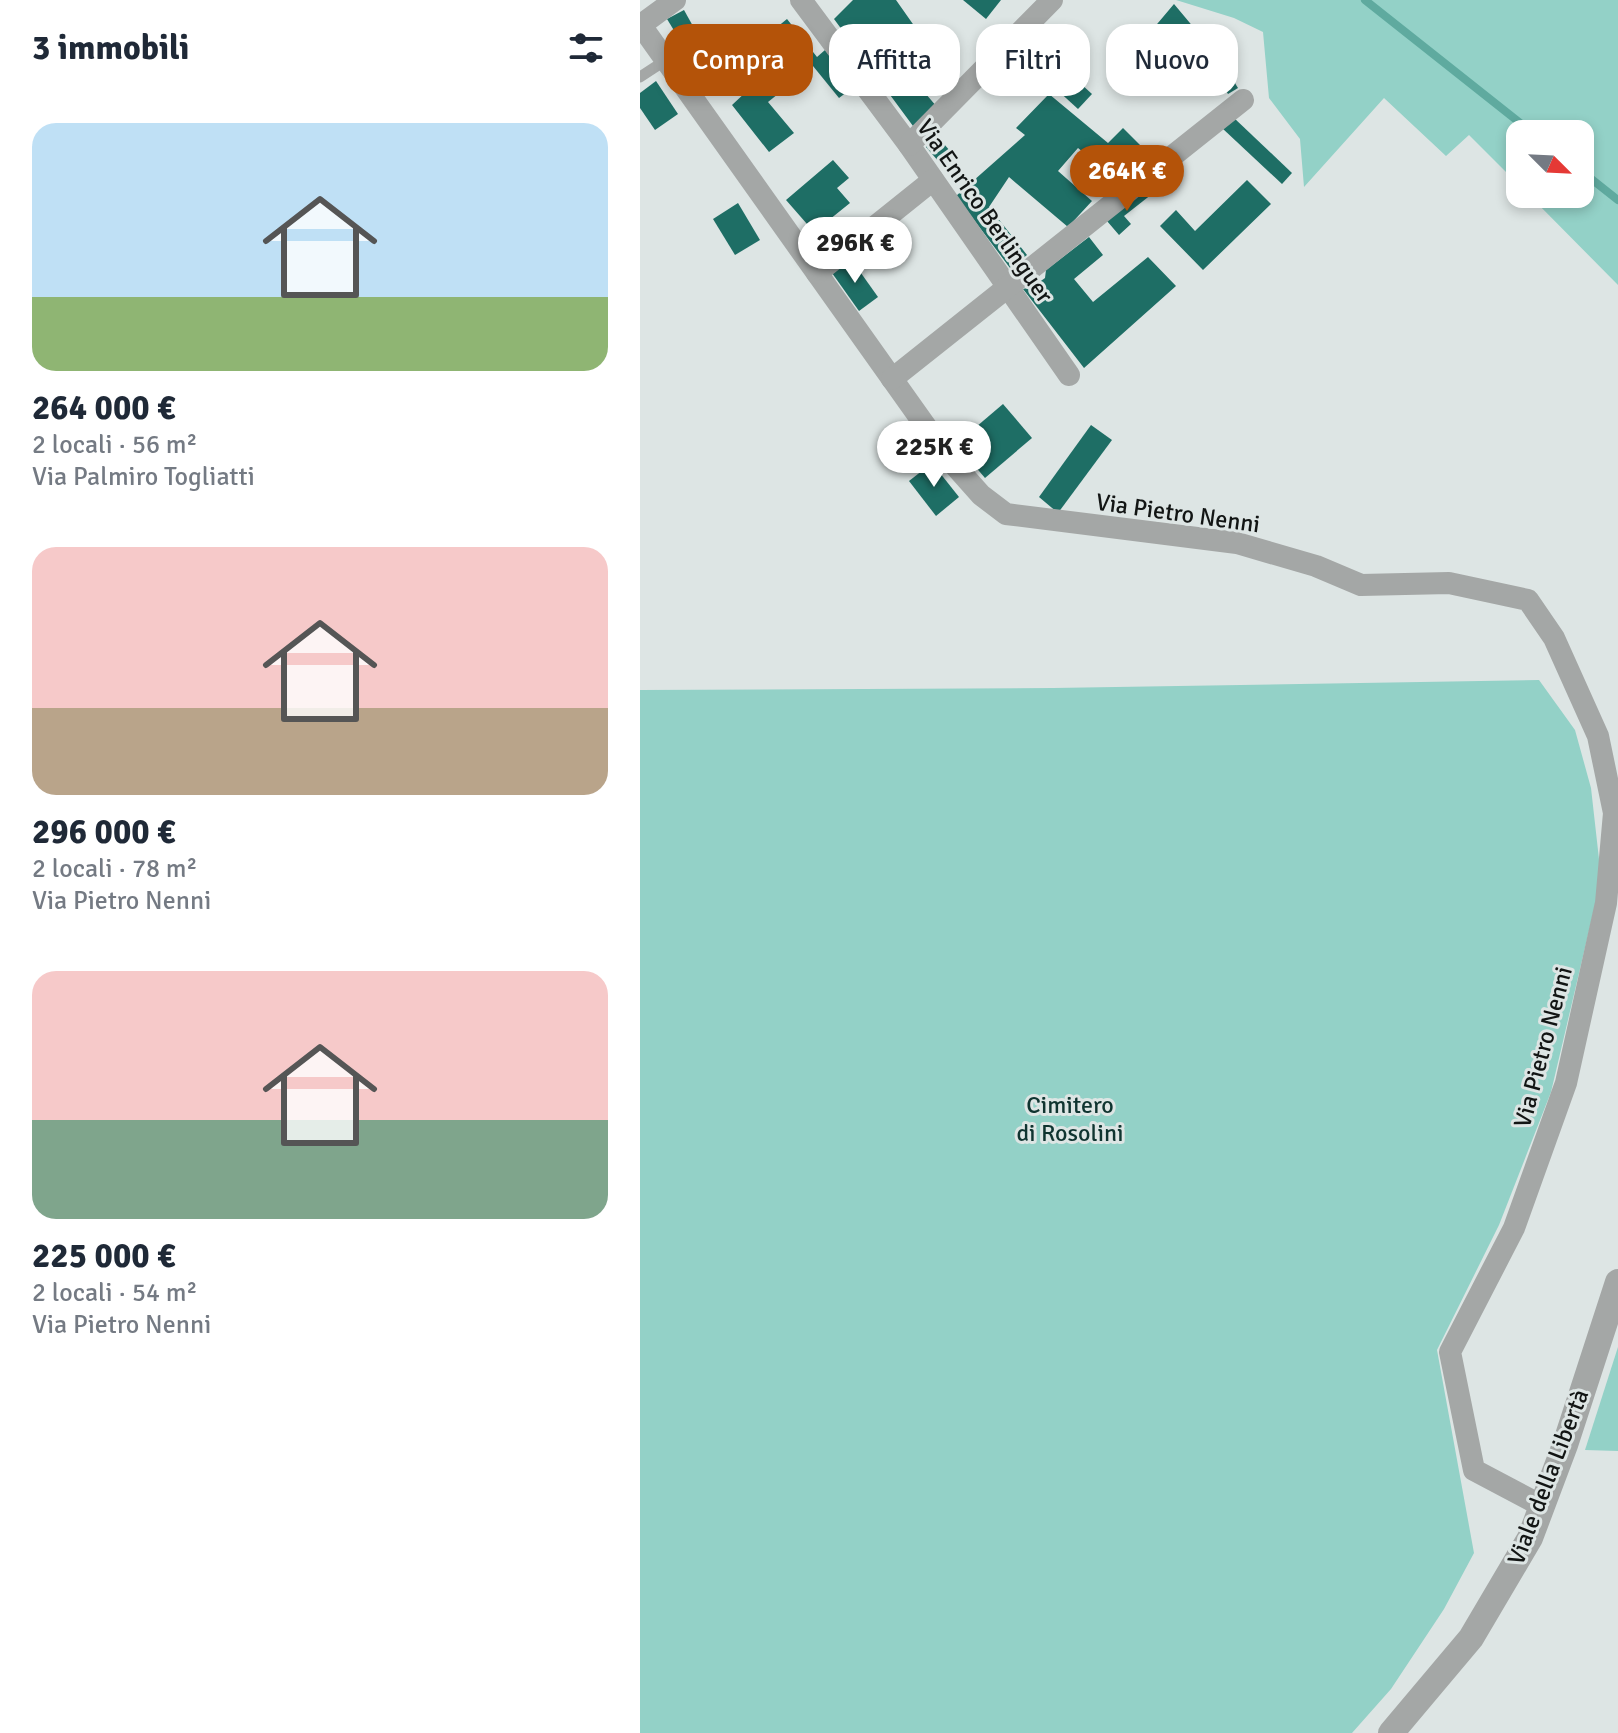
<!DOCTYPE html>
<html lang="it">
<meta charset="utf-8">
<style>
body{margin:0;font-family:Signika,sans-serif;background:#f2f2f3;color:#1f2937;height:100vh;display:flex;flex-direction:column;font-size:30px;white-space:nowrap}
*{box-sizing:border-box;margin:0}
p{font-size:26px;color:#747a83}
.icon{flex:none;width:44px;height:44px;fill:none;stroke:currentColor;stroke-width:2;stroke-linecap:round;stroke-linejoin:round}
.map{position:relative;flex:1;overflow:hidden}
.sheet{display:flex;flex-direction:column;background:#fff;width:640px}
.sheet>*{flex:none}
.guide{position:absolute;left:24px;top:24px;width:760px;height:72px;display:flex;gap:16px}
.needle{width:52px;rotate:114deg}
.tools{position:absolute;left:866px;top:120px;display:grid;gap:16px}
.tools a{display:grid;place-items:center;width:88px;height:88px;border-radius:16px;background:#fff;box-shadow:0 4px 12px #0003;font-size:40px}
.price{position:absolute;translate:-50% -68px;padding:0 18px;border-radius:28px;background:#fff;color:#222;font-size:26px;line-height:52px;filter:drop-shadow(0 2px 4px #0008)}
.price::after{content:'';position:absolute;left:50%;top:48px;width:24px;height:18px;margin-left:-12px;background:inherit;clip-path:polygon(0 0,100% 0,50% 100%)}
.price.on{background:#b45309;color:#fff}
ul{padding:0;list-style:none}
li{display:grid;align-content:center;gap:16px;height:424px;padding:0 32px}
li span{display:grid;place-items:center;height:248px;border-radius:24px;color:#555}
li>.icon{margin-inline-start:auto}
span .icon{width:144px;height:144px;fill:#fffc;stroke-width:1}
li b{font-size:34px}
h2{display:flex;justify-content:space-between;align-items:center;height:96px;padding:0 32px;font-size:34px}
.pill{padding:0 28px;border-radius:24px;background:#fff;box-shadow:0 4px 12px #0003;font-size:28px;line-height:72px}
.pill.on{background:#b45309;color:#fff}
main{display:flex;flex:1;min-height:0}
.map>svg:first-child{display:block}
.green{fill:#93d1c7}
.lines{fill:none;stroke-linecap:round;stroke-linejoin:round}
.stream{stroke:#5faa9f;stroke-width:8}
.building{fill:#1e6e65}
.service{stroke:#a4a7a6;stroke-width:11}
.minor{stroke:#a4a7a6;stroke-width:22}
.tertiary{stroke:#a4a7a6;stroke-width:26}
.labels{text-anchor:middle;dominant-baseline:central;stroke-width:6;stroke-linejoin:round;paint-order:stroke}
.street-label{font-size:24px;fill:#121514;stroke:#dde5e4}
.park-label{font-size:24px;fill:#0f3430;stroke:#dde5e4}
</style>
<main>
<section class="sheet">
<h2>3 immobili<svg class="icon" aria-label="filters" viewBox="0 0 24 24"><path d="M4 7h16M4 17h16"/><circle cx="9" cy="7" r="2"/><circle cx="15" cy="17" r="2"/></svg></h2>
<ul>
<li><span style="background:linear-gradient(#bfe0f5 70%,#8fb573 0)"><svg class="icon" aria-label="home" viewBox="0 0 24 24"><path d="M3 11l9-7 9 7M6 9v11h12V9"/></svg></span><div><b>264 000 €</b><p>2 locali · 56 m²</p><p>Via Palmiro Togliatti</p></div></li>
<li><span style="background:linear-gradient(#f6c9c9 65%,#b9a48a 0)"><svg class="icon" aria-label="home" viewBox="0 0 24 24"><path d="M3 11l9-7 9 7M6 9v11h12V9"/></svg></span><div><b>296 000 €</b><p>2 locali · 78 m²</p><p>Via Pietro Nenni</p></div></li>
<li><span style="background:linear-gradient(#f6c9c9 60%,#7fa58c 0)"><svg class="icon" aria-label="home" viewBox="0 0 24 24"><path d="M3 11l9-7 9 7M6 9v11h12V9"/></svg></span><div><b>225 000 €</b><p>2 locali · 54 m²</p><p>Via Pietro Nenni</p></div></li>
</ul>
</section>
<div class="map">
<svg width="978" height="1733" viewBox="0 0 978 1733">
<rect width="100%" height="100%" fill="#dde5e4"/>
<!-- green -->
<g class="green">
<polygon points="536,0 978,0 978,285 888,194 940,194 940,134 880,134 880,186 829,135 806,156 744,98 664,187 660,139 629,98 623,32 594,18"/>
<polygon points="899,680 935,730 951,788 960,868 956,901 911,1092 859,1225 797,1350 834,1553 804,1609 751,1689 712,1733 0,1733 0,690 413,688"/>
<polygon points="978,1347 978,1451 945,1450"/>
</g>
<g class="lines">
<!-- stream -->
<g class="stream">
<polyline points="725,0 894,134"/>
<polyline points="940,170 978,200"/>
</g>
</g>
<!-- building -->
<g class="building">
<polygon points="213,0 256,0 275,27 261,37 288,81 280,87 297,107 273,126 194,19"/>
<polygon points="323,0 361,0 346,19"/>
<polygon points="534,4 565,41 550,51 538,39 528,51 546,71 529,88 517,80 503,96 474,75"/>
<polygon points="44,10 54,28 38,37 27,19"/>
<polygon points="147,19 177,57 185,50 215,86 199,98 173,66 128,102 154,133 129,152 92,105 107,91 97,78 79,91 58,65 95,34 110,49"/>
<polygon points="394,41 452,94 438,109 380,56"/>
<polygon points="590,75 598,88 588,94 580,81"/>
<polygon points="16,81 38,114 15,130 0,108 0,93"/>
<polygon points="409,94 468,143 483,128 507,152 480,182 438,148 418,171 452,201 428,227 369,177 349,207 387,255 370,268 316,196 385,135 376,128"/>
<polygon points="593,117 652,173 642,184 582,128"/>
<polygon points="298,137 310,151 299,162 286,147"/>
<polygon points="193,160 209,178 197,188 210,203 174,232 146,200"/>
<polygon points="607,180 631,204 563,270 520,226 536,210 555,231"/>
<polygon points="506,188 512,194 484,216 491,224 479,235 467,221"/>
<polygon points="98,203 120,240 95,255 73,219"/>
<polygon points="449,237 463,255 434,279 453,302 508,257 536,286 444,368 383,289 394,286 405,278 406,270"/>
<polygon points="211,259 238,297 219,311 192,273"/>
<polygon points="363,404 392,438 345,478 316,444"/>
<polygon points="451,425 472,440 418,513 399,497"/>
<polygon points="292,463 319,497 296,516 269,481"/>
</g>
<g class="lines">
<!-- service -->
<polyline class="service" points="0,77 26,60"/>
<!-- minor -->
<g class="minor">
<polyline points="161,0 269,145 429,375"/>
<polyline points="0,24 309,459 341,495 366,514 597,543 676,566 721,585 809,583 888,600 914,638 958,736 974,813 966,903 926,1083 874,1228 810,1352 834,1470 902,1506"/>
<polyline points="1,25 35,0"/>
<polyline points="269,145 412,0"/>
<polyline points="177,273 293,180"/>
<polyline points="252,379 603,100"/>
</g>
<!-- tertiary -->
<polyline class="tertiary" points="751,1733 831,1638 890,1538 925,1445 978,1282"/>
</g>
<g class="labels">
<!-- street labels -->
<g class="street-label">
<text transform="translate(345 211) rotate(55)">Via Enrico Berlinguer</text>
<text transform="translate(538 513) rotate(8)">Via Pietro Nenni</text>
<text transform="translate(903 1047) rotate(-75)">Via Pietro Nenni</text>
<text transform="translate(908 1477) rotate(-69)">Viale della Libertà</text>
</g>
<!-- park labels -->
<g class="park-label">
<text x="430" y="1105">Cimitero<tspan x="430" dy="28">di Rosolini</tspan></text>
</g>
</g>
</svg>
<div class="tools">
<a><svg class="needle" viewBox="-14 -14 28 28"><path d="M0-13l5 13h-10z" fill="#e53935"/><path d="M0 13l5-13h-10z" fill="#747a83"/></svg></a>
</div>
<b class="price on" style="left:487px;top:213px">264K €</b>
<b class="price" style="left:215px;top:285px">296K €</b>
<b class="price" style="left:294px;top:489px">225K €</b>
<div class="guide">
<a class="pill on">Compra</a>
<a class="pill">Affitta</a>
<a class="pill">Filtri</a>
<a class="pill">Nuovo</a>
</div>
</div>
</main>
